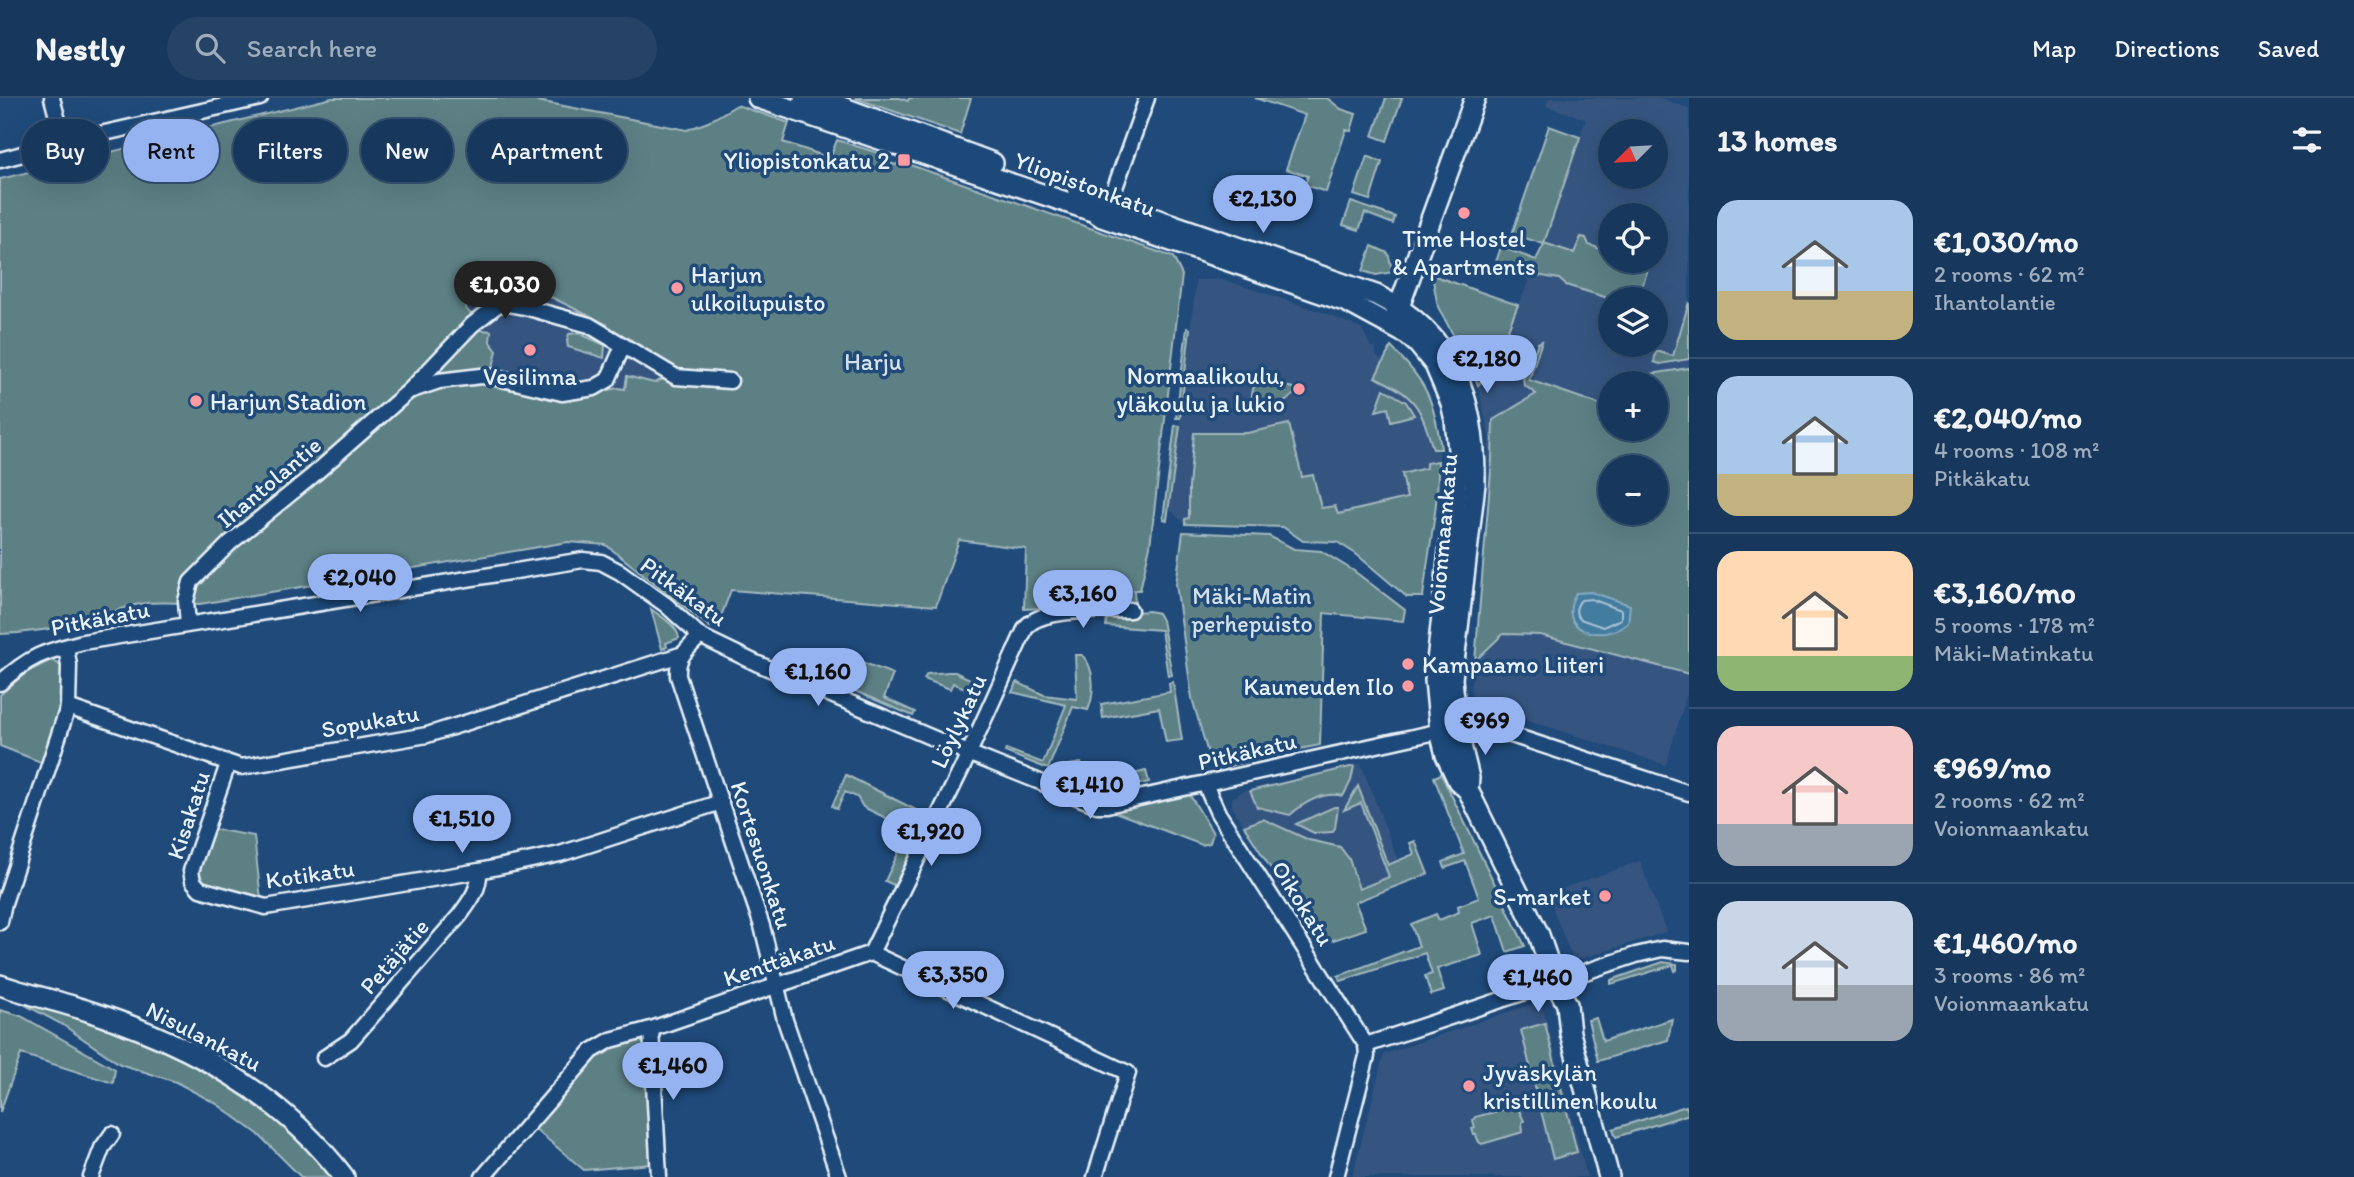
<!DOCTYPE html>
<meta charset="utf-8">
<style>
body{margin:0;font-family:Itim,sans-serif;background:#244365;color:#f1f3f6;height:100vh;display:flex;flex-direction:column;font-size:26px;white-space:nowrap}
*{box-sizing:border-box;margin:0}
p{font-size:23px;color:#9eacbb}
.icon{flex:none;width:38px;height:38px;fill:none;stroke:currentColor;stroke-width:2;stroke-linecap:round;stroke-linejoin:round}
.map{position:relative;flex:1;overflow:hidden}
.side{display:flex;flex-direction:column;background:#17385c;width:665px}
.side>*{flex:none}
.banner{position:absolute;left:21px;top:21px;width:665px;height:63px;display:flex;gap:14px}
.needle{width:46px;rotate:246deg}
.controls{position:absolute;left:1598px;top:21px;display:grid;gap:14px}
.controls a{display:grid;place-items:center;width:70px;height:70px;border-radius:50%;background:#17385c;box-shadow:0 7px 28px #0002,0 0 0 2px #365272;font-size:35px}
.price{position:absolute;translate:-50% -60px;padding:0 16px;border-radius:24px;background:#95b2f1;color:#111;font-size:23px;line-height:46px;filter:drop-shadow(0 2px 4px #0008)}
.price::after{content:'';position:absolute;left:50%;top:42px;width:21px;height:16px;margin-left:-10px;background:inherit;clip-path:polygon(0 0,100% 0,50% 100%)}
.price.current{background:#222;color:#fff}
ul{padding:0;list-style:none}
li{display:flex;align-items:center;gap:21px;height:175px;padding:0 28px}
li+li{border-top:2px solid #365272}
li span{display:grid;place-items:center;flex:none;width:196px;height:140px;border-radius:21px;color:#555}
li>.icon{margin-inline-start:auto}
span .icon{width:84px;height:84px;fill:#fffc;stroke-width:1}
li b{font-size:30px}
h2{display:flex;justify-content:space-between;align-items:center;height:84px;padding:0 28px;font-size:30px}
.tag{padding:0 24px;border-radius:32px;background:#17385c;box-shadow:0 7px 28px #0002,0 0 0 2px #365272;font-size:24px;line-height:63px}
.tag.current{background:#95b2f1;color:#111}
header{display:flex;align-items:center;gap:42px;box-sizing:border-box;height:98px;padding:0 35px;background:#17385c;border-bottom:2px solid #365272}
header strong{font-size:33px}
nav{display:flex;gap:38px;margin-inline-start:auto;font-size:24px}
.search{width:490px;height:63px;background:#244365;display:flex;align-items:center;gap:18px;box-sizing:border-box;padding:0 24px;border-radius:38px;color:#9eacbb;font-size:26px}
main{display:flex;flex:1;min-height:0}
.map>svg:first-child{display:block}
.built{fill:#355580;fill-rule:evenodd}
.green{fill:#5d8085;stroke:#a2b8be;stroke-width:2;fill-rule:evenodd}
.water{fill:#437b9f;stroke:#85aac3;stroke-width:2}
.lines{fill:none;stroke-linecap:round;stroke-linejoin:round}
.shore{stroke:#a6c2d4;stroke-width:2}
.street-casing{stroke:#e8f1f8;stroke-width:19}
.secondary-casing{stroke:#e8f1f8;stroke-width:24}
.street{stroke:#1f4a7a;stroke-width:14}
.secondary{stroke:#1f4a7a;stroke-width:19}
.poi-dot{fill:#ff9aa2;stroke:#1f4a7a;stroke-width:2.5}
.labels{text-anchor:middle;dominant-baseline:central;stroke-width:7;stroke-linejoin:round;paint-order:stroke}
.poi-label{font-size:24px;fill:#e8f1f8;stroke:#1f4a7a;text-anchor:end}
.street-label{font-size:24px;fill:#e8f1f8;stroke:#1f4a7a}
.park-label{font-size:24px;fill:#d3e0e7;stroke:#1f4a7a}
</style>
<header>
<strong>Nestly</strong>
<div class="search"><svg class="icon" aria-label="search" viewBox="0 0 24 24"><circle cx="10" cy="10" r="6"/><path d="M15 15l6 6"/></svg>Search here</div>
<nav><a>Map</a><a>Directions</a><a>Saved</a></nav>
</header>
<main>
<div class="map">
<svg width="1689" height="1079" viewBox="0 0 1689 1079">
<rect width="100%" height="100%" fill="#1f4a7a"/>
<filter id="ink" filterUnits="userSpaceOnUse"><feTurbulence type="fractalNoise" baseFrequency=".0143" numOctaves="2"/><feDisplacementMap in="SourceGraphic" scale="14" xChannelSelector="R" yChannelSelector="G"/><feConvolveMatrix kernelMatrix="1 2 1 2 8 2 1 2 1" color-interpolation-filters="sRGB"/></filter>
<g filter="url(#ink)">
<!-- built -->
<g class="built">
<path d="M1549,0H1660L1689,10V589L1666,667L1472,604L1471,584L1475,563L1487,550L1478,535L1486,424L1489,338L1478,287L1491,273L1544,146L1586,21L1546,8ZM1610,33H1656V79H1610ZM1610,117H1656V163H1610ZM1610,201H1656V247H1610ZM1610,285H1656V331H1610ZM1610,369H1656V415H1610Z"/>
<polygon points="492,177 506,187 553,200 606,226 625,241 672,268 670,279 654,285 641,281 625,291 618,290 565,301 487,288 494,267 491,238 486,232 481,232 469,222 466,212 471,178"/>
<polygon points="1221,181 1328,216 1362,231 1371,249 1376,251 1376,258 1405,275 1432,333 1438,353 1438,380 1410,420 1185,426 1170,412 1196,182"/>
<polygon points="1361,666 1404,778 1301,819 1232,709 1232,700 1243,693"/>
<polygon points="1640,763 1666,834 1577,862 1571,857 1547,796"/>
<polygon points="1535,905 1543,910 1587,1079 1352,1079 1384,956"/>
</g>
<!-- green -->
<g class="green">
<path d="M332,0H532L533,2L687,32L708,24L737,7L789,25L783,44L830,60L837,42L891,59L890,65L896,67L899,63L1173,159L1182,177L1150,448L1140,492H1134L1135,506H1129L1127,492L1098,491L1097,507L1024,511L1026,451L959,442L936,508L731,492L717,529H710L606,447L568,444L200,506C180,505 160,503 140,506C121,509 105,518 87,523C59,530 29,535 0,536V81ZM492,177L506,187L553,200L606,226L625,241L672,268L670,278L654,285L627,278L625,291L618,290L565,301L488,288L497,253L490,244L491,233L481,232L469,222L471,216L466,211L471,178Z"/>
<polygon points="855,0 900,0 908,3 909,0 971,0 960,36"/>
<polygon points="1255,0 1327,0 1341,11 1356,16 1351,33 1346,32 1326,94 1305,87 1308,78 1286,71 1305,17"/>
<polygon points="1386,0 1402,0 1387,43 1373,38"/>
<polygon points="1549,28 1580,39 1544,145 1574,155 1581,139 1586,140 1589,147 1610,154 1610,163 1643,163 1650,165 1638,201 1611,201 1566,187 1559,181 1531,176 1529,180 1495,167 1501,149 1536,162 1544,146 1512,136"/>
<polygon points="1367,58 1382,64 1370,102 1354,97"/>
<polygon points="1351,104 1395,119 1393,126 1365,115 1359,132 1343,127"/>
<polygon points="1372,148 1388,155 1393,174 1376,177 1363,173"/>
<polygon points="1432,177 1518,207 1491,273 1478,287 1473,273 1438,209"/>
<polygon points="1689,204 1689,261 1660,266 1654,264 1656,253 1673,258"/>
<polygon points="1187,230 1190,231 1180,320 1176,320"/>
<polygon points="578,235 605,247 604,260 568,249 567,243 569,236"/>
<path d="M1542,243L1529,282L1610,310V331H1656V285H1631L1633,279L1689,270V576L1540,537L1503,536L1475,563L1492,361L1493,322L1536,296L1524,287L1523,281L1538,245ZM1610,369H1656V415H1610Z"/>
<path d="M1391,249C1427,284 1434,302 1441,351H1433C1420,308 1417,299 1375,279Z"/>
<path d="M1255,281L1298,291C1282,311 1274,310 1251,302Z"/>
<polygon points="1384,291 1406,304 1414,317 1391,323 1388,310 1376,313"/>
<path d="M1289,326L1302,379L1313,377L1321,410L1335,408L1338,416L1407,400L1402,376L1426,370V365L1438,363C1439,409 1428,453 1423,499H1407L1356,456L1337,444L1303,443L1283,429L1185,426V421L1189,420V389L1194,335H1247Z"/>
<polygon points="1175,327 1180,328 1167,422 1163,421"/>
<polygon points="1183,434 1269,438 1294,451 1321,453 1354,473 1405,512 1403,523 1324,515 1320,647 1275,656 1222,670 1215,667 1209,659 1192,600 1176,486"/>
<path d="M651,511C661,519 677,527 679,540L666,545L667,549L662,551Z"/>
<polygon points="1149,513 1158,515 1162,522 1172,577 1168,578 1161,532 1106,528 1107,516"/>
<path d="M1075,557H1082C1095,569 1095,596 1088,612L1073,609L1048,671L1005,654L1006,651L1043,665L1066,607L1012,594L1017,584L1044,597L1077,601Z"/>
<polygon points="854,561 893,576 884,600 915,614 913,618 843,588"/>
<path d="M51,562C56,564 61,566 63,573C69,593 50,644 43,665L0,648V597L25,575Z"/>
<polygon points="948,574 955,574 983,587 979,596 953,585 950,591 924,581 927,576"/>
<polygon points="1173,584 1182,642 1166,644 1159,610 1103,620 1101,606 1170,594 1169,585"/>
<polygon points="1081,665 1085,676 1103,683 1146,673 1149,684 1104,694 1059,676 1062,668"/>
<path d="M1354,668L1351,683L1343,698C1323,693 1305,704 1290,717L1257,709L1250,693Z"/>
<polygon points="1441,676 1525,848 1507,854 1495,817 1472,825 1482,857 1437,871 1444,893 1431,897 1425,878 1432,876 1425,855 1341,883 1338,878 1419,848 1411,826 1436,816 1439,822 1459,814 1458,808 1479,800 1465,763 1445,770 1443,764 1464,756 1434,679"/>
<polygon points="846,677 926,717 917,735 863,709 857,699 845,694 837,711 832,708"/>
<polygon points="1358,688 1388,767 1414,756 1410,745 1415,743 1428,776 1355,804 1366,831 1319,847 1244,728 1263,721 1309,742 1340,749 1349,761 1359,791 1389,779 1361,705 1344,712"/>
<polygon points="1188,694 1213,735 1210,745 1202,747 1112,713"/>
<polygon points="1334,709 1338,709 1335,730 1332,734 1314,735 1296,726"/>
<polygon points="213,731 254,738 261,802 203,784 199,774"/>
<polygon points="902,747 915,753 898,789 885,783"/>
<polygon points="1663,864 1677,866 1677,872 1675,873 1673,867 1611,886 1611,882"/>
<path d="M18,903C92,922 176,950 241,991C277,1014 306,1049 335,1079H301L258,1036L217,1006L176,984L120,966L63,927Z"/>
<polygon points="0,912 21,918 115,971 113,985 21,956 0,1014"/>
<polygon points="1596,920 1603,943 1672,921 1668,942 1598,963 1588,922"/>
<polygon points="1545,925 1577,1054 1553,1061 1521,932"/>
<polygon points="636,940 646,947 652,1066 584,1072 534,1030 596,957 613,947"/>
<polygon points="1517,1008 1524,1023 1522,1024 1523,1034 1482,1046 1479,1044 1476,1037 1474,1037 1472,1031 1475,1030 1473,1022 1475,1019"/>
<polygon points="1686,1008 1689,1016 1616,1039 1613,1031"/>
</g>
<!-- water -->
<path class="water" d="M1591,494L1630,507L1628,525C1603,546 1554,534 1576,495Z"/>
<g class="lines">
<!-- shore -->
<path class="shore" d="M1591,501L1621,512V521L1603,529L1580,521C1574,515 1576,508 1581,502Z"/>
<!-- street casing -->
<g class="street-casing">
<g id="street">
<polyline points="52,0 64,45"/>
<polyline points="0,62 78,41 260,0"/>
<polyline points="1109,115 1112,98 1147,0"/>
<polyline points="412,292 439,283 481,278 495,279 562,295 594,290 608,282 623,248"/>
<polyline points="188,526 186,503 191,484 230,445 311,379 410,292 472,227 496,208 503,205 525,209 589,227 676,279 730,283"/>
<path d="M700,538C687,553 677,556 678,578L762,828L785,922L839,1079"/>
<path d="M0,585C31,557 44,554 83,544L583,462L601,464L620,474L666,507L700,538L756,565L968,655L1097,707H1107L1440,633L1480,630L1502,634L1689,695"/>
<polyline points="68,609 241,669 427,637 680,557"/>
<polyline points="228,666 191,773 193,783 200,791 266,809 479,773 560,756 721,704"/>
<polyline points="1205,686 1218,715 1366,947 1367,958 1336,1079"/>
<polyline points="0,824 4,805 68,609 69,567 66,549"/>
<path d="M871,855L963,668L1026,529C1042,509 1105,513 1130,512"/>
<polyline points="651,931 659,1079"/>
<polyline points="1366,947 1636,857 1662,851 1689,854"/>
<path d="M324,960L351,942L460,817C470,803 480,791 479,773"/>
<polyline points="91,1079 102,1050 112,1036"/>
<polyline points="483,1079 592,953 611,942 651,931 871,855 1128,975 1095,1079"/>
</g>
</g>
<!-- secondary casing -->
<g class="secondary-casing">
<g id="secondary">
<polyline points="758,0 1095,114 1102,119 1347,204 1408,237 1418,246 1435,267 1451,305 1455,322 1459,361 1435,582 1440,633 1446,657 1458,683 1468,692 1539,837 1555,884 1567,906 1570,935 1609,1079"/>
<polyline points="804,0 820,6 836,7 993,65"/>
<path d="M1078,94L1376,197C1455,236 1476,303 1475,386L1452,581L1457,631L1469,680L1468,692"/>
<polyline points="1395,220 1475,0"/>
<path d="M0,887C29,897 59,903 88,913C187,944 280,994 344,1079"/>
</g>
</g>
<!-- street -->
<use href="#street" class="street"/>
<!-- secondary -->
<use href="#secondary" class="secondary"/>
</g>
</g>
<!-- markers -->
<g class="poi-dot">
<rect x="897" y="55" width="14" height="14" rx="3.5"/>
<circle cx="1464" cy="115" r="7"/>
<circle cx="677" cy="190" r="7"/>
<circle cx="530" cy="252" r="7"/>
<circle cx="1299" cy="291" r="7"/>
<circle cx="196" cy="303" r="7"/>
<circle cx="1408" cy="566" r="7"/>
<circle cx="1408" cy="588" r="7"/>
<circle cx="1605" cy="798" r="7"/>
<circle cx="1469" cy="988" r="7"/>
</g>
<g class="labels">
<!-- poi labels -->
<g class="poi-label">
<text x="890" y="62">Yliopistonkatu 2</text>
<text x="1464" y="140" text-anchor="middle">Time Hostel<tspan x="1464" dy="28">&amp; Apartments</tspan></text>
<text x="691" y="176" text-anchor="start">Harjun<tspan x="691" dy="28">ulkoilupuisto</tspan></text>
<text x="1285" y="277">Normaalikoulu,<tspan x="1285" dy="28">yläkoulu ja lukio</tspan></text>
<text x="530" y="278" text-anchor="middle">Vesilinna</text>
<text x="210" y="303" text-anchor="start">Harjun Stadion</text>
<text x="1422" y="566" text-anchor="start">Kampaamo Liiteri</text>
<text x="1394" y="588">Kauneuden Ilo</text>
<text x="1591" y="798">S-market</text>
<text x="1483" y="974" text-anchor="start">Jyväskylän<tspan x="1483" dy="28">kristillinen koulu</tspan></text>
</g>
<!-- street labels -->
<g class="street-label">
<text transform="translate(1085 86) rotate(20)">Yliopistonkatu</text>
<text transform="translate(269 384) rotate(-40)">Ihantolantie</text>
<text transform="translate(1442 436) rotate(-85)">Voionmaankatu</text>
<text transform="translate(684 493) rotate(36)">Pitkäkatu</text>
<text transform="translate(100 520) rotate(-11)">Pitkäkatu</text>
<text transform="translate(370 623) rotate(-10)">Sopukatu</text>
<text transform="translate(958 623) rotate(-65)">Löylykatu</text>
<text transform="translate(1247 653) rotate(-13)">Pitkäkatu</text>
<text transform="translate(188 717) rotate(-72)">Kisakatu</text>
<text transform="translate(762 757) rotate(72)">Kortesuonkatu</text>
<text transform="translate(310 776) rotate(-8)">Kotikatu</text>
<text transform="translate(1303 805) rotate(58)">Oikokatu</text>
<text transform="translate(394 858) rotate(-49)">Petäjätie</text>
<text transform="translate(779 862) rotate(-19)">Kenttäkatu</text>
<text transform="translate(204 938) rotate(27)">Nisulankatu</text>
</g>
<!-- park labels -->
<g class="park-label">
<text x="873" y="263">Harju</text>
<text x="1252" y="497">Mäki-Matin<tspan x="1252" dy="28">perhepuisto</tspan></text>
</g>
</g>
</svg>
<div class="controls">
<a><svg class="needle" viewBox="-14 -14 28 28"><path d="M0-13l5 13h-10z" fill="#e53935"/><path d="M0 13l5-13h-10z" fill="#9eacbb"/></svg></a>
<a><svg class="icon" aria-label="locate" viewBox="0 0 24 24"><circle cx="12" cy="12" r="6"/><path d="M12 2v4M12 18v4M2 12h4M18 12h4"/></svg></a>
<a><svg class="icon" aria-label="layers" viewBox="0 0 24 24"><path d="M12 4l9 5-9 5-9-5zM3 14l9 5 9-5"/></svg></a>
<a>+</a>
<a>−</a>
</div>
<b class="price" style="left:1263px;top:137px">€2,130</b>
<b class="price current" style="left:505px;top:223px">€1,030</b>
<b class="price" style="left:1487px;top:297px">€2,180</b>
<b class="price" style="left:360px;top:516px">€2,040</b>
<b class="price" style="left:1083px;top:532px">€3,160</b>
<b class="price" style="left:818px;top:610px">€1,160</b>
<b class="price" style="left:1485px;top:659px">€969</b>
<b class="price" style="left:1090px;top:723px">€1,410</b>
<b class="price" style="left:462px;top:757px">€1,510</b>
<b class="price" style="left:931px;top:770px">€1,920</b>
<b class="price" style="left:953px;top:913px">€3,350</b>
<b class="price" style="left:1538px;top:916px">€1,460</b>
<b class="price" style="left:673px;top:1004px">€1,460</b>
<div class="banner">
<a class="tag">Buy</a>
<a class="tag current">Rent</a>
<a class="tag">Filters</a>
<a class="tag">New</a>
<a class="tag">Apartment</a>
</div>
</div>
<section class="side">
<h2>13 homes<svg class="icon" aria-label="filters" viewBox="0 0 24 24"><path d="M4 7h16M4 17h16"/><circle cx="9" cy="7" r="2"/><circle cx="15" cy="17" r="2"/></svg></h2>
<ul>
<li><span style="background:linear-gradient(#a9c7e8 65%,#c2b280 0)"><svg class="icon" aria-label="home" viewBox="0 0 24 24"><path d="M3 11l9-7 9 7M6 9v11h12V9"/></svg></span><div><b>€1,030/mo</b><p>2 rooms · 62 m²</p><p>Ihantolantie</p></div></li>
<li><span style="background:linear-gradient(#a9c7e8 70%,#c2b280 0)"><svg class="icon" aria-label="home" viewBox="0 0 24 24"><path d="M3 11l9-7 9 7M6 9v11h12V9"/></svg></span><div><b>€2,040/mo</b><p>4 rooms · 108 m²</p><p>Pitkäkatu</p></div></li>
<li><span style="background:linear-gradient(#ffd9b3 75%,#8fb573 0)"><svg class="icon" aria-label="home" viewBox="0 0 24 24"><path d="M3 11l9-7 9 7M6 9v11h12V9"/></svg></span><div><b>€3,160/mo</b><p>5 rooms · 178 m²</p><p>Mäki-Matinkatu</p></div></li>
<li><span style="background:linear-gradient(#f6c9c9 70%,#9aa5b1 0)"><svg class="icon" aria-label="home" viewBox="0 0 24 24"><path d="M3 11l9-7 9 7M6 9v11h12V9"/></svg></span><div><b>€969/mo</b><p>2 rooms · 62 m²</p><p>Voionmaankatu</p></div></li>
<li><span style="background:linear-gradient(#c9d6e8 60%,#9aa5b1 0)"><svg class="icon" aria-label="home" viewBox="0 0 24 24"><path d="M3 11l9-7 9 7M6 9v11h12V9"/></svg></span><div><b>€1,460/mo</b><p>3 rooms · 86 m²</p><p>Voionmaankatu</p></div></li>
</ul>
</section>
</main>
